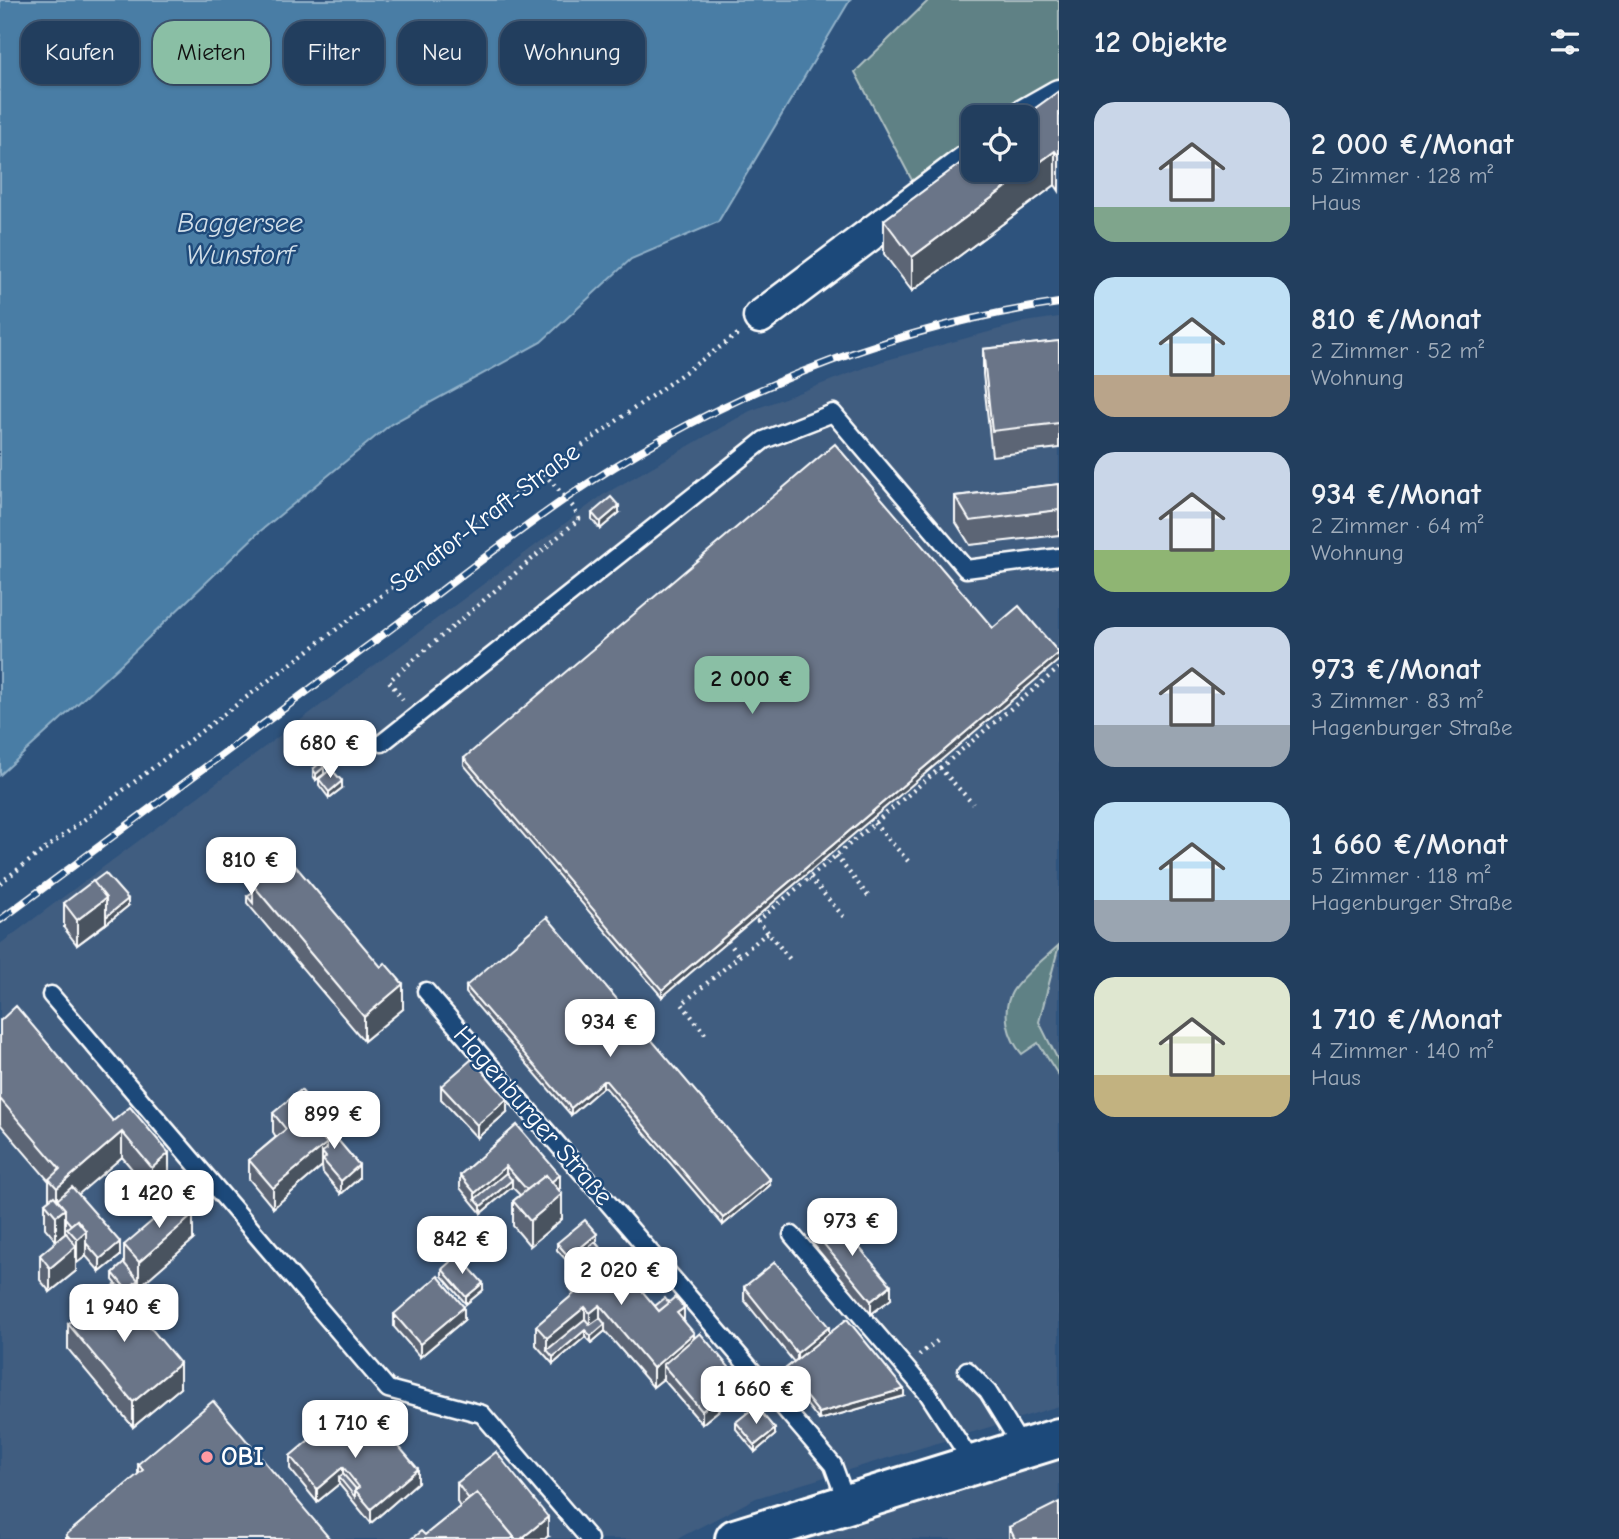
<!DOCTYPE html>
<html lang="de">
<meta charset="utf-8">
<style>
body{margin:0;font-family:"Comic Neue",sans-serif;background:#2e4967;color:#f1f3f6;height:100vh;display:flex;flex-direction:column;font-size:26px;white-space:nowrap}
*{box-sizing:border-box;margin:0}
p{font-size:23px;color:#a2aebc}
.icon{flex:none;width:38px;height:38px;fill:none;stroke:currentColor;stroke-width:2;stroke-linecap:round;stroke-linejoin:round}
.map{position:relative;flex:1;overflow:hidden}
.side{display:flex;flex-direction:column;background:#223e5e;width:560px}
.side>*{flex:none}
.hud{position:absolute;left:21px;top:21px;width:665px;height:63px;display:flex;gap:14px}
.fabs{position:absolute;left:961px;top:105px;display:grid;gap:14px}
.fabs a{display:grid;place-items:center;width:77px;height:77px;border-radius:14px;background:#223e5e;box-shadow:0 2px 5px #0004,0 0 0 2px #3f5773;font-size:35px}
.price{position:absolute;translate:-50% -60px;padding:0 16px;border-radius:14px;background:#fff;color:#222;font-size:23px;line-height:46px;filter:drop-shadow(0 2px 4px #0008)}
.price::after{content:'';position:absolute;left:50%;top:42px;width:21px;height:16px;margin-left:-10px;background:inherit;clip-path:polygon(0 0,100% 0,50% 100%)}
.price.active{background:#8abfa5;color:#111}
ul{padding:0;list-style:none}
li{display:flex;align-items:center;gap:21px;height:175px;padding:0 35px}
li span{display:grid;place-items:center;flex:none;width:196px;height:140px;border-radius:21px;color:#555}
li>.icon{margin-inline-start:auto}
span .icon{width:84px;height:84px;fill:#fffc;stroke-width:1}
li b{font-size:30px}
h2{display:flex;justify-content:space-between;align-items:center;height:84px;padding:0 35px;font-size:30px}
.chip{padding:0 24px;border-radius:21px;background:#223e5e;box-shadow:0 2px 5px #0004,0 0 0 2px #3f5773;font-size:24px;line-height:63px}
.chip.active{background:#8abfa5;color:#111}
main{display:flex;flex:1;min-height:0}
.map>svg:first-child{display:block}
.built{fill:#405d80}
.green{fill:#5f8185;stroke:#afc0c2;stroke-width:2}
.water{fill:#487da5;stroke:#91b1c9;stroke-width:2}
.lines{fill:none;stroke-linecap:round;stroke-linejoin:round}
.lane-casing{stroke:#fff;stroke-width:21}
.street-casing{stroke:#fff;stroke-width:37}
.primary-casing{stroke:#fff;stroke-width:44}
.path{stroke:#fff;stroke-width:4.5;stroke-dasharray:2 5;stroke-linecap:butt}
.lane{stroke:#1f4a7a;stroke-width:16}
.street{stroke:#1f4a7a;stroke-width:32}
.primary{stroke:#1f4a7a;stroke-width:38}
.rail-casing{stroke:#fff;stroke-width:8}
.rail{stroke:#1f4a7a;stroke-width:5;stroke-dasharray:16;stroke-linecap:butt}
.wall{fill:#5b6575;stroke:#fff;stroke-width:2}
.shaded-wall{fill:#4a525f;stroke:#fff;stroke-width:2}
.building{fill:#6a7588;stroke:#fff;stroke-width:2}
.poi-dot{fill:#ff9aa2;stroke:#1f4a7a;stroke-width:2.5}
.labels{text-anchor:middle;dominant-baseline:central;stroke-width:5;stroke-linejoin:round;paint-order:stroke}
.street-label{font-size:26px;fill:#fff;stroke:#1f4a7a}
.poi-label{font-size:26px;font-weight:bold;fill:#fff;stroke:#1f4a7a;text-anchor:start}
.water-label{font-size:28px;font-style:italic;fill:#d1dee8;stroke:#1f4a7a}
</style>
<main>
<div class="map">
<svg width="1059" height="1539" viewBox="0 0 1059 1539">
<rect width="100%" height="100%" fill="#2e537d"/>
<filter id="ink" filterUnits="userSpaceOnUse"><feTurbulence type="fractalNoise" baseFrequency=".0143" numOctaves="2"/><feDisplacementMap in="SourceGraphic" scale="14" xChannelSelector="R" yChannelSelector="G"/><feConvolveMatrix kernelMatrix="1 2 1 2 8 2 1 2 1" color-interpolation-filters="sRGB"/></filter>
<g filter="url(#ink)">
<!-- built -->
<g class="built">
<polygon points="1059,317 1059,1406 756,1498 677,1539 0,1539 0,944 603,495 750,411 883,361 1025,322"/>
<polygon points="1059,1460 1059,1539 797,1539"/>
</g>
<!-- green -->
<g class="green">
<polygon points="929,0 1059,0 1059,83 1011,117 973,117 973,144 915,186 855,72"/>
<path d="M1059,945L1039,1022L1059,1062V1076L1038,1043L1022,1054C1008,1038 1001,1012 1012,992C1020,978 1046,957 1059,945Z"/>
</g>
<!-- water -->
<polygon class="water" points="0,0 850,0 718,222 631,259 541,342 391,424 258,533 121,664 0,775"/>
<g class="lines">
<!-- lane casing -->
<g class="lane-casing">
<g id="lane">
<polyline points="382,743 764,440 833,413 966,569 1059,557"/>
<polyline points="426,991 833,1465 847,1503"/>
<polyline points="51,995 388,1389 482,1414 589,1539"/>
<polyline points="792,1235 928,1394 974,1465"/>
<polyline points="967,1370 988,1392 1023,1449"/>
</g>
</g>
<!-- street casing -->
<g class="street-casing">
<g id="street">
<polyline points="1022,117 1059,96"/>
<polyline points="760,317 973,157"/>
</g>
</g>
<!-- primary casing -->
<g class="primary-casing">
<polyline id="primary" points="735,1539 1059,1438"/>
</g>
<!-- path -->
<g class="path">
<polyline points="403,700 389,681 579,519 574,508 544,473"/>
<polyline points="940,768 1059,668"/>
<polyline points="874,823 908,861"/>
<polyline points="836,856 868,896"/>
<polyline points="810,878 844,917"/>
<polyline points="0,883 544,473 738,334"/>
<polyline points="768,932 758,921 940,768 973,804"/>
<polyline points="728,941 739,956"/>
<polyline points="705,1034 682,1004 768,932 792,962"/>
<polyline points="919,1355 941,1338"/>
</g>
<!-- lane -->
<use href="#lane" class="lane"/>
<!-- street -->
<use href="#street" class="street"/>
<!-- primary -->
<use href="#primary" class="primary"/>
<!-- rail casing -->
<g class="rail-casing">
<path id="rail" d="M0,920C122,830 243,739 365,648C432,599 497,546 565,499C711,399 884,327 1059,303"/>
</g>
<!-- rail -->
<use href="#rail" class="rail"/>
</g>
<!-- wall -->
<g class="wall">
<polygon points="1059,91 1059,191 1055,185 912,291 884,254 884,220"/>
<polygon points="1059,341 1059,448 992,456 983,374 983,349"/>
<polygon points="1059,484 1059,535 970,545 955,521 955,496"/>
<polygon points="592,513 619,513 600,529 592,519"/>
<polygon points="993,628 662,997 464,765 464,758"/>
<polygon points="313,769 324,774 316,780 313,776"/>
<polygon points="319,779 342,788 329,798 319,785"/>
<polygon points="253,885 403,1009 364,1041 247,903 247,896 253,892"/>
<polygon points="64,903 128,906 106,924 77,945 64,928"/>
<polygon points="466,986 770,1185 723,1225 606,1088 603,1087 571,1115 466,993"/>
<polygon points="0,1021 113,1121 169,1178 152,1193 122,1157 78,1194 120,1256 100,1272 86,1256 76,1263 76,1271 50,1292 40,1280 40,1255 67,1235 67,1234 65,1231 56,1241 45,1228 45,1203 49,1200 49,1181 0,1124"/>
<polygon points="441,1086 507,1112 477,1138 441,1099"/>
<polygon points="273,1113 316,1114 359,1178 341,1194 323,1173 322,1166 273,1208 249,1179 249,1160 276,1137 273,1132"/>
<polygon points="517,1125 560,1188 558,1189 562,1219 530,1246 513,1226 513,1201 520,1195 512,1187 481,1213 460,1188 460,1175"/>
<polygon points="813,1231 891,1299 871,1314 813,1244"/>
<polygon points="193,1240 127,1296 113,1280 113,1273 124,1263 124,1245"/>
<polygon points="597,1241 595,1242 612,1262 655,1306 684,1321 694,1339 740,1393 702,1424 663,1379 653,1387 605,1331 591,1343 585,1337 553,1364 536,1345 536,1326 574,1294 567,1284 567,1265 569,1263 557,1250 557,1243"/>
<polygon points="442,1269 483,1290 466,1304 442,1276"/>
<polygon points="744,1287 829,1334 904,1396 819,1420 784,1376 784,1370 794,1362 744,1300"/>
<polygon points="394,1314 464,1320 420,1357 394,1327"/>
<polygon points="68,1324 180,1388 133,1427 68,1349"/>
<polygon points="736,1422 775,1435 755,1452 736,1429"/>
<polygon points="348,1424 368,1442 418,1482 371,1523 339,1484 317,1502 290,1469 290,1456"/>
<polygon points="138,1464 330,1539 66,1539 66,1535 138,1475"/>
<polygon points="457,1483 548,1536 411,1539 425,1535 460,1507 457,1502"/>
<polygon points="1009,1527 1059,1539 1009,1539"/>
</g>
<!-- shaded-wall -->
<g class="shaded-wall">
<polygon points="1055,151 1055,185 912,291 912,257"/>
<polygon points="619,506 619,513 600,529 600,522"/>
<polygon points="1059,653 1059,660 662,997 662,990"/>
<polygon points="324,767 324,774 316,780 316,774"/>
<polygon points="342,781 342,788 329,798 329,792"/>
<polygon points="106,898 106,923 77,945 77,920"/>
<polygon points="128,899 128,906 106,924 106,917"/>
<polygon points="403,984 403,1009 364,1041 364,1017"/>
<polygon points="603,1081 603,1087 571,1115 571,1108"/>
<polygon points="507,1099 507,1112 477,1138 477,1125"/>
<polygon points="316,1108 316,1127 311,1131 305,1117"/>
<polygon points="130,1125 122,1132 122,1157 59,1211 57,1208 57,1188"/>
<polygon points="327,1143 326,1157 322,1152 322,1166 273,1208 273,1188"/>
<polygon points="169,1153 169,1178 152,1193 152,1168"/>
<polygon points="359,1165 359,1178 341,1194 341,1181"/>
<polygon points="506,1166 506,1179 475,1199 475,1193"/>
<polygon points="560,1175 560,1188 532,1210 532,1197"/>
<polygon points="770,1179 770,1185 723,1225 723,1218"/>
<polygon points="512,1180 512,1187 481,1213 481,1206"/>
<polygon points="562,1194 562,1219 530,1246 530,1221"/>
<polygon points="65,1209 65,1234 56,1241 56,1216"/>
<polygon points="193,1215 193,1240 139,1287 139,1262"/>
<polygon points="86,1231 86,1256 77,1263 77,1239"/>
<polygon points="597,1234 597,1241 569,1264 569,1257"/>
<polygon points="120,1242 120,1256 100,1272 100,1259"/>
<polygon points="76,1246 76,1271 50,1292 50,1268"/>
<polygon points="138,1280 138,1286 127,1296 127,1290"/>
<polygon points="483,1283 483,1290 466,1304 466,1297"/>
<polygon points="891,1285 891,1299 871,1314 871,1301"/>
<polygon points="600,1305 600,1324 590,1332 590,1313"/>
<polygon points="464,1307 464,1320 420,1357 420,1344"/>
<polygon points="585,1307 585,1326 547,1350 547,1338"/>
<polygon points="684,1308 684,1327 677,1313"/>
<polygon points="605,1324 605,1331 591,1343 591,1336"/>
<polygon points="829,1327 829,1341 797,1366 797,1353"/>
<polygon points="585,1330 585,1337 553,1364 553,1357"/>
<polygon points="694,1333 694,1352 663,1365 663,1379 653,1387 653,1368"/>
<polygon points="180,1363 180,1388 133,1427 133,1402"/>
<polygon points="740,1380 740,1393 702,1424 702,1411"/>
<polygon points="904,1389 904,1396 819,1420 819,1413"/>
<polygon points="775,1429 775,1435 755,1452 755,1445"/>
<polygon points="343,1467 343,1480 339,1477 339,1484 317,1502 317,1489"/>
<polygon points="418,1469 418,1482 371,1523 371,1509"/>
<polygon points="548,1517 548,1536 545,1539 521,1539"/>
</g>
<!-- building -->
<g class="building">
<polygon points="1059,91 1059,156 1055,151 912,257 884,220 973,154 973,170 1026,170 1026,117 1023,117"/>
<polygon points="1059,341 1059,423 992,431 983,349"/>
<polygon points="835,444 993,628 1019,606 1059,653 662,990 464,758"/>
<polygon points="1059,484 1059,510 970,521 955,496"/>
<polygon points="611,497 619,506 600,522 592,513"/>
<polygon points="320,763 324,767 316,774 313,769"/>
<polygon points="331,769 342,781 329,792 319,779"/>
<polygon points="287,856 381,967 385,963 403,984 364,1017 253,885"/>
<polygon points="105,873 128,899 106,917 106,898 93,882"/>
<polygon points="93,881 106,898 77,920 64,903"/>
<polygon points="253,892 253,903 247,896"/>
<polygon points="547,917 770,1179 723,1218 606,1081 603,1081 571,1108 466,986"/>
<polygon points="16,1006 113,1121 130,1107 169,1153 152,1168 122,1132 57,1188 49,1179 60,1169 0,1099 0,1021"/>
<polygon points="472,1059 507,1099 477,1125 441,1086"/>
<polygon points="301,1090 316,1108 305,1117 327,1143 273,1188 249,1160 286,1129 273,1113"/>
<polygon points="316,1114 359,1165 341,1181 323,1160 326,1157 322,1152 327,1149 327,1143 308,1120"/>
<polygon points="517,1125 560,1175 551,1182 546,1175 527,1190 506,1166 475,1193 460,1175"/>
<polygon points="506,1173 512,1180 481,1206 475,1199"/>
<polygon points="546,1175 562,1194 530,1221 513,1201"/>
<polygon points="72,1187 120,1242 100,1259 86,1243 86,1231 77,1220 71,1225 65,1218 65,1209 57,1200"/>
<polygon points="54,1196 65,1209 56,1216 45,1203"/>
<polygon points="179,1198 193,1215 139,1262 124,1245"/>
<polygon points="832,1215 891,1285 871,1301 813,1231"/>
<polygon points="77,1220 86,1231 77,1239 67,1228"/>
<polygon points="585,1220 597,1234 569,1257 557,1243"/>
<polygon points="66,1233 76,1246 50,1268 40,1255"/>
<polygon points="595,1242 612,1262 615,1259 659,1311 675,1297 684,1308 677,1313 694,1333 653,1368 600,1305 590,1313 585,1307 547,1338 536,1326 583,1286 567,1265"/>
<polygon points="458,1255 483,1283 466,1297 442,1269"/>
<polygon points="775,1262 829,1327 797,1353 744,1287"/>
<polygon points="124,1263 138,1280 127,1290 113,1273"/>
<polygon points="438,1276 464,1307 420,1344 394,1314"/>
<polygon points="115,1285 180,1363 133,1402 68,1324"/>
<polygon points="665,1298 669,1303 659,1311 655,1306"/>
<polygon points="600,1318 605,1324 591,1336 585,1330 553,1357 547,1350 585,1319 590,1325"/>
<polygon points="847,1319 904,1389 819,1413 784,1370"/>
<polygon points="700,1333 740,1380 702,1411 663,1365"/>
<polygon points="213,1401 330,1539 70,1539 66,1535 143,1470 138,1464"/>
<polygon points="756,1406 775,1429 755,1445 736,1422"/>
<polygon points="340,1414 348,1424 351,1422 368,1442 384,1429 418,1469 371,1509 355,1490 359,1487 343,1467 317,1489 290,1456"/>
<polygon points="496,1452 548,1517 521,1539 514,1539 514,1537 477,1493 469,1499 457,1483"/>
<polygon points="343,1474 356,1489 355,1490 355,1497 339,1477"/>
<polygon points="477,1493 514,1537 511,1539 411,1539 421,1531 425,1535"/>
<polygon points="1059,1502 1059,1539 1015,1539 1009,1527"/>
</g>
</g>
<!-- markers -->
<circle class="poi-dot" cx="207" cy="1457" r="7"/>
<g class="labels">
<!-- street labels -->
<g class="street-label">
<text transform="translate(485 518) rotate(-37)">Senator-Kraft-Straße</text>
<text transform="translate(533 1116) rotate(49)">Hagenburger Straße</text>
</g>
<!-- poi labels -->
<g class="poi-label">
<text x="221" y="1457">OBI</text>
</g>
<!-- water labels -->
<g class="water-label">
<text x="240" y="223">Baggersee<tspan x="240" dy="32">Wunstorf</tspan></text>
</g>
</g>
</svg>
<div class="fabs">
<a><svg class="icon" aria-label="locate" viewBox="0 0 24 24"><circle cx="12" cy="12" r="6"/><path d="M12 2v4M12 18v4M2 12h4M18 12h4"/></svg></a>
</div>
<b class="price active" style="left:752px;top:716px">2 000 €</b>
<b class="price" style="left:330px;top:780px">680 €</b>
<b class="price" style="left:251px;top:897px">810 €</b>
<b class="price" style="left:610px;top:1059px">934 €</b>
<b class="price" style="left:334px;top:1151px">899 €</b>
<b class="price" style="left:159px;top:1230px">1 420 €</b>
<b class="price" style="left:852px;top:1258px">973 €</b>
<b class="price" style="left:462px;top:1276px">842 €</b>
<b class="price" style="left:621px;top:1307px">2 020 €</b>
<b class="price" style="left:124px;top:1344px">1 940 €</b>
<b class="price" style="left:756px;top:1426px">1 660 €</b>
<b class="price" style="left:355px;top:1460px">1 710 €</b>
<div class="hud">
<a class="chip">Kaufen</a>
<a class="chip active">Mieten</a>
<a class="chip">Filter</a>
<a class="chip">Neu</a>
<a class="chip">Wohnung</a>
</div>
</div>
<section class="side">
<h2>12 Objekte<svg class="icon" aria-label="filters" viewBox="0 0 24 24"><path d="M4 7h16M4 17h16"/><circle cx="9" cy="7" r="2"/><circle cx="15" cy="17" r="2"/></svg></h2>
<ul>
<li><span style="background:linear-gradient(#c9d6e8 75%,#7fa58c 0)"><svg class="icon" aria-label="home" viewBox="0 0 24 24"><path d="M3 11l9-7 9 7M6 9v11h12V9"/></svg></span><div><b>2 000 €/Monat</b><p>5 Zimmer · 128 m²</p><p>Haus</p></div></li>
<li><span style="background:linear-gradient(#bfe0f5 70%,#b9a48a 0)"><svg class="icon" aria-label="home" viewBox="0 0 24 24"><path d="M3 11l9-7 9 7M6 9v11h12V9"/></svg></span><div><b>810 €/Monat</b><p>2 Zimmer · 52 m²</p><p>Wohnung</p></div></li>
<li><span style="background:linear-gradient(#c9d6e8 70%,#8fb573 0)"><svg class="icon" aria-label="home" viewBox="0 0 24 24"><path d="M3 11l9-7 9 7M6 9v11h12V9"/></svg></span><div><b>934 €/Monat</b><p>2 Zimmer · 64 m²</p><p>Wohnung</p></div></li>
<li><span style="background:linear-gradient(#c9d6e8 70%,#9aa5b1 0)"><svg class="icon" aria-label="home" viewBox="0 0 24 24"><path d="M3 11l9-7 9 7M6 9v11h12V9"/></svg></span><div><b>973 €/Monat</b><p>3 Zimmer · 83 m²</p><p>Hagenburger Straße</p></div></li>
<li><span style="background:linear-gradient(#bfe0f5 70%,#9aa5b1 0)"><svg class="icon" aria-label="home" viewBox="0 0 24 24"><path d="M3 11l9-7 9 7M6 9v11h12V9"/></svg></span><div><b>1 660 €/Monat</b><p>5 Zimmer · 118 m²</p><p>Hagenburger Straße</p></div></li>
<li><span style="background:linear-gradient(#dfe7d0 70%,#c2b280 0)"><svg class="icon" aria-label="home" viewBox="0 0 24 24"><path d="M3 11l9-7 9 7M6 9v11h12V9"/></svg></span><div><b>1 710 €/Monat</b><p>4 Zimmer · 140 m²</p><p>Haus</p></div></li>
</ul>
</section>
</main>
